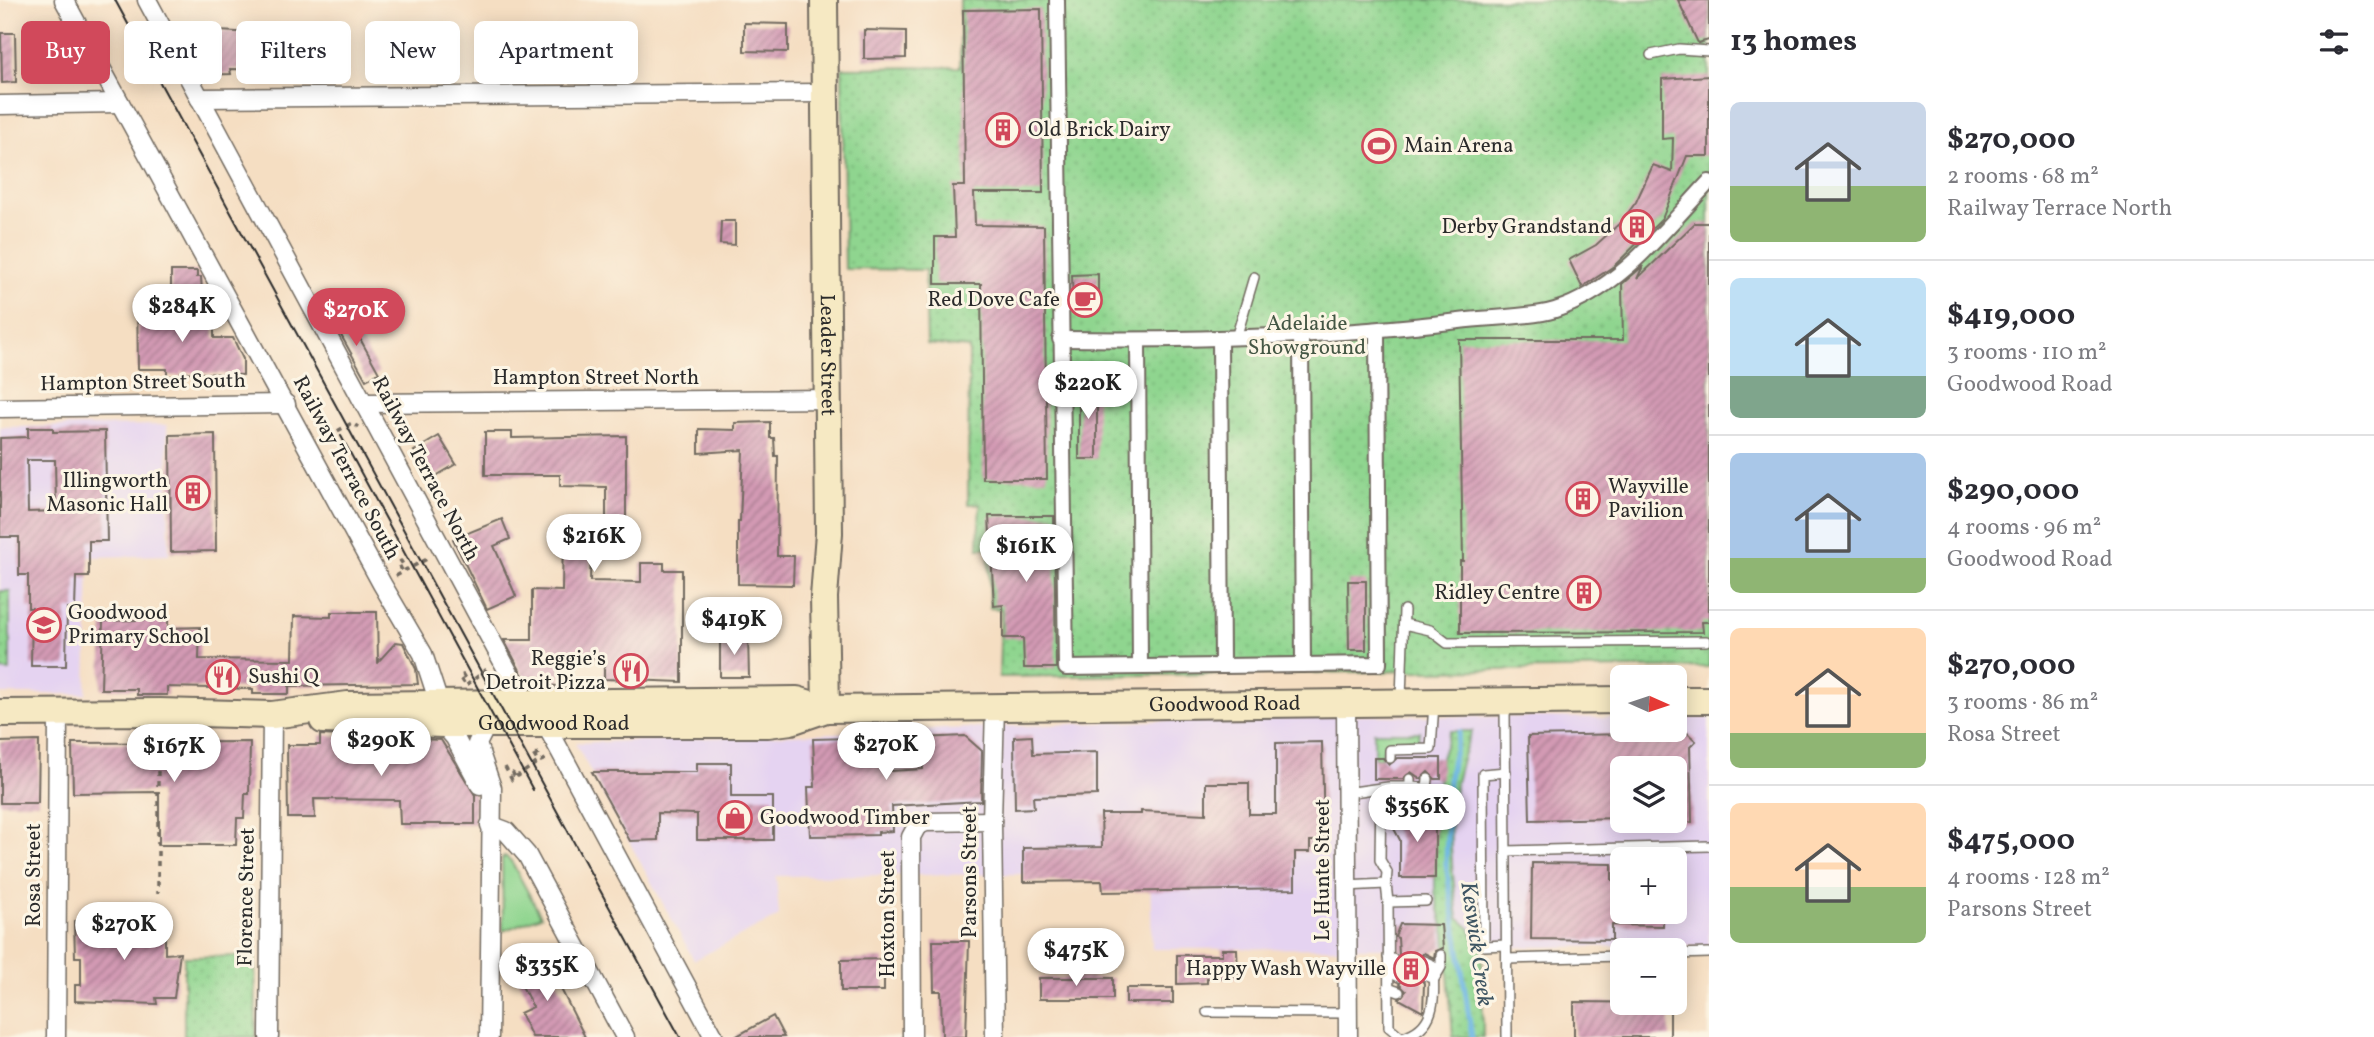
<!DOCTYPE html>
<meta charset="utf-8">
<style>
body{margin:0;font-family:Vollkorn,serif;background:#f2f2f3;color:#2b2b33;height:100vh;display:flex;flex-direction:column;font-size:26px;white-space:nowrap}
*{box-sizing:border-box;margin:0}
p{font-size:23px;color:#7c7c81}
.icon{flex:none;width:38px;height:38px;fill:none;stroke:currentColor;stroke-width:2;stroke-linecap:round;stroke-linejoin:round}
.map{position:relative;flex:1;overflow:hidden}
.sheet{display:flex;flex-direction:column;background:#fff;width:665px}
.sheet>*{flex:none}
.banner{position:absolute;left:21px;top:21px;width:665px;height:63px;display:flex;gap:14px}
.needle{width:46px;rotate:93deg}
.buttons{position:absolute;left:1610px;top:665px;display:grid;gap:14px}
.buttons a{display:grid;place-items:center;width:77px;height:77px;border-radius:10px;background:#fff;box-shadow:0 4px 18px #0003;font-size:35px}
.price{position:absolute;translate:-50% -60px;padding:0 16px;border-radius:24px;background:#fff;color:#222;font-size:23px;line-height:46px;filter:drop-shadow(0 2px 4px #0008)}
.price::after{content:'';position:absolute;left:50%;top:42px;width:21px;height:16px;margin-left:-10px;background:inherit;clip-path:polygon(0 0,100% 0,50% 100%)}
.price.on{background:#d1495b;color:#fff}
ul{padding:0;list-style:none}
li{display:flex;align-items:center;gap:21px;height:175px;padding:0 21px}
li+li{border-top:2px solid #e1e1e2}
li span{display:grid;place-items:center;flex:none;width:196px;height:140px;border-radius:10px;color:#555}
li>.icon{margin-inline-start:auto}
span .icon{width:84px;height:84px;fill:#fffc;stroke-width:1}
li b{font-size:30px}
h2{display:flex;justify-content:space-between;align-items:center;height:84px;padding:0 21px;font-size:30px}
.pill{padding:0 24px;border-radius:10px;background:#fff;box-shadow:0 4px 18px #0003;font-size:24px;line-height:63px}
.pill.on{background:#d1495b;color:#fff}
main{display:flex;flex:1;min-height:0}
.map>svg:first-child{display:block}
.built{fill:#e5d3f1;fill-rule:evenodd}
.grass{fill:#8fd58f;stroke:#5d805d;stroke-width:2}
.park{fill:url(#park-dots);stroke:#5d805d;stroke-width:2}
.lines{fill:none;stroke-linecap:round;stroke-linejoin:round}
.stream{stroke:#6cb6e4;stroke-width:5}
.building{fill:url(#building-hatch);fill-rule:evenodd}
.service-casing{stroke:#726a60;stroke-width:12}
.pedestrian-casing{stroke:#726a60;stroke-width:18}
.minor-casing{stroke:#726a60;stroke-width:21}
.secondary-casing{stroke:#726a60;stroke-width:30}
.path{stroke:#726a60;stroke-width:3.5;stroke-dasharray:5 5;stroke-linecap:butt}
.service{stroke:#fff;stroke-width:9}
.pedestrian{stroke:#fff;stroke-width:14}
.minor{stroke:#fff;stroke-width:18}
.secondary{stroke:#f6e9c3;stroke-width:26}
.tram{stroke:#2b2b2b;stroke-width:2}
.labels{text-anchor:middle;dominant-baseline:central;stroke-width:6;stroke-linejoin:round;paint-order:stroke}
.poi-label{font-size:21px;fill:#2b2b2b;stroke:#fcf5e5;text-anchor:start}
.park-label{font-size:21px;fill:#445644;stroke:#fcf5e5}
.street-label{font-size:21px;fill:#2b2b2b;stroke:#fcf5e5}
.water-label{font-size:23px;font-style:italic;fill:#3e5562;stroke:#fcf5e5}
</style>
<main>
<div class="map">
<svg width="1709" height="1037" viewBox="0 0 1709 1037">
<defs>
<pattern id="park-dots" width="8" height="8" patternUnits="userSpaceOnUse" patternTransform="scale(1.75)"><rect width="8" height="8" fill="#8fd58f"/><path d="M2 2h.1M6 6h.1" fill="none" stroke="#7cb77c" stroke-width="1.8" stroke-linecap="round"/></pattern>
<pattern id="building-hatch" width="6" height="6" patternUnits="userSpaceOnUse" patternTransform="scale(1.75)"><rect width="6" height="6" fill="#d39ab4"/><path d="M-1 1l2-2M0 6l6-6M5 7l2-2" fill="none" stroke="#ab7e93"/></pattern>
</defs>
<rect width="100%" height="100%" fill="#fcf5e5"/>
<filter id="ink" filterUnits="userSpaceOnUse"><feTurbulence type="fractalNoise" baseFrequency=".0143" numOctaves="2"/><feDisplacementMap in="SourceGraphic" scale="14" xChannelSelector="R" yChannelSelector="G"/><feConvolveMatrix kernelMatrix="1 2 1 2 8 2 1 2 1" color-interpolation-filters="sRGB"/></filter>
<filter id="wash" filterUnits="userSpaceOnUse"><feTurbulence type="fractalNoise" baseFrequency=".00686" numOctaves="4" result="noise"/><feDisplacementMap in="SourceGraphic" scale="28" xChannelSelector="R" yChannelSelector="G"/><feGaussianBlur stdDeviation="1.57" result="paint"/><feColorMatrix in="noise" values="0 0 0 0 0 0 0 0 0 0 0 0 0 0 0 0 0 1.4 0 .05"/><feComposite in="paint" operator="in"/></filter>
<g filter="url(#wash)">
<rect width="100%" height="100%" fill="#f5dec2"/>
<!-- built -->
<g class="built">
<polygon points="167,425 169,555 89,557 86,694 0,694 0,427"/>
<path d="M1313,715L1622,718V730H1675V718H1709V946L1152,949L1150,873L776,876L779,916L694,960L575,743ZM1622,768H1675V821H1622ZM1622,859H1675V912H1622Z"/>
</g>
<!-- grass -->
<g class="grass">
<polygon points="1374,732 1420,732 1418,739 1385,742 1381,758 1374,758"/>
<polygon points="505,856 511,861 541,916 503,931 502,859"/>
</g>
<!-- park -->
<g class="park">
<polygon points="960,0 1709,0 1709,667 999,677 1001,609 990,608 989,548 978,548 980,504 968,504 969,348 927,344 925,270 845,269 842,68 960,67"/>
<polygon points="0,591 10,591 10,671 0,670"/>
<path d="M1450,731H1472C1443,803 1449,843 1458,918L1470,928L1475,940L1482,941L1483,1037H1453L1445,934L1435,893V810L1441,758Z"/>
<polygon points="255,956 256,1037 184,1037 184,957"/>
</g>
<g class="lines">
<!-- stream -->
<polyline class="stream" points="1459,732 1449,777 1446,864 1472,1037"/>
</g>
<g id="blocks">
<!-- building -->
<g class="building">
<polygon points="1678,0 1709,0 1709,40 1698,43"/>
<polygon points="1041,9 1043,193 974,193 975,225 1044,226 1047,479 983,479 981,284 935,284 935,237 955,237 953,186 965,186 963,10"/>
<polygon points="744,23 788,24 788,52 744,51"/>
<polygon points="200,30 275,34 274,70 230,69 231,74 201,75"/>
<polygon points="864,30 906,31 906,58 864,59"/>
<polygon points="1,33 15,33 16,82 2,83"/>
<polygon points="1709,76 1709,156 1687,156 1662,219 1614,266 1582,287 1569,260 1596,245 1621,222 1636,202 1653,165 1672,172 1673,138 1662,139 1662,79"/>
<polygon points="721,221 735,221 735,245 720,244"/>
<polygon points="1695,223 1709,223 1709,622 1702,622 1703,632 1460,633 1460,561 1463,561 1459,340 1623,340 1622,284 1643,266 1637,279"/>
<polygon points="171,271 197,271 197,277 201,277 202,292 171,292"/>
<polygon points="1098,274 1098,310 1073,310 1072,275"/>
<polygon points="137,296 165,296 165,323 214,323 214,338 233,338 243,359 243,375 181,372 181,376 167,376 167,369 138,369"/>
<polygon points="348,317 379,373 366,380 333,321"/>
<rect x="1079" y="383" width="18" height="76"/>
<polygon points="770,422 770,438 774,438 775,456 778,456 777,556 794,556 793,585 738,584 738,521 740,521 743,450 699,453 699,429 735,430 735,423"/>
<path d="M28,428H53V432L105,431L107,541H89V577H76L75,609H67L66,666H31L32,608H28V575H19V537H0V438L28,437ZM27,460H55L56,511L28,512Z"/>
<polygon points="485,432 512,432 512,438 626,436 626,548 591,548 590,581 641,582 641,563 664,563 664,570 682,570 682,682 604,679 604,658 560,658 560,686 528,685 504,640 532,640 532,590 562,591 563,533 606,533 606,487 560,486 560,475 485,475"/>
<polygon points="215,434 216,551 171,552 170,435"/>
<polygon points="439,436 456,464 431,479 414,451"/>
<polygon points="989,516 1054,516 1056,668 1024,668 1023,638 1003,638 1003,605 994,606"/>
<polygon points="502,519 510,539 494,546 516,596 487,609 453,539"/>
<polygon points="1348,581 1366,581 1366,650 1349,650"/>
<polygon points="331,612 377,612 378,662 396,642 403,643 416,669 418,684 289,686 289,694 253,694 253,689 167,687 167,695 137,695 137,689 101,689 103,621 168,619 168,628 200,627 199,659 293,660 294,616 331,617"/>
<polygon points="720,636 748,636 749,677 720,677"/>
<polygon points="1683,729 1696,741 1690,747 1692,822 1675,823 1675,768 1622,768 1622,818 1530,820 1528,736 1679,733"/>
<polygon points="320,735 441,740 475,795 475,824 400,824 399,800 314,799 315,818 288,818 287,745 320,745"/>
<polygon points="965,736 982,751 981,801 892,806 893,831 878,832 878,835 810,836 808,787 815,787 813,739 891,737 891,771 923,769 921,738"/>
<polygon points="1032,736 1033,754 1097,752 1097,795 1033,797 1034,808 1015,809 1014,737"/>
<polygon points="39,741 38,803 0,803 0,742"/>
<polygon points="250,742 249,794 245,794 244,818 237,818 236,845 159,845 159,792 73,793 72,743"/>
<polygon points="1322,742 1324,841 1310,841 1310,852 1295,852 1295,889 1103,892 1102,881 1023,882 1023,848 1102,847 1101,814 1141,814 1141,811 1206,814 1206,783 1249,783 1249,814 1276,814 1276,743"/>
<polygon points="1374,758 1383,758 1389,765 1397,758 1441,758 1441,779 1435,779 1428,772 1421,779 1411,772 1403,779 1374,779"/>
<polygon points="697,763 731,763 731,797 773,797 773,840 697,840 697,814 658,813 658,840 630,841 592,772 697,772"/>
<polygon points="1414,809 1435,810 1435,878 1400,878 1400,840 1391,823"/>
<polygon points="1532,863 1612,864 1612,880 1622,880 1622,912 1663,912 1663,926 1612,925 1612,940 1531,939"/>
<polygon points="74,921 165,921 165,954 180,953 174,998 156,998 157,1004 75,1001 75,985 81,985 81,957 75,957"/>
<polygon points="1400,924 1441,925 1443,948 1435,951 1434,958 1424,953 1417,959 1423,968 1417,975 1424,983 1423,1012 1399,999 1406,991 1399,984 1406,977 1399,969 1406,962 1399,954 1398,938 1395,937"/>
<polygon points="933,941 969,941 966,1037 942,1037 941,991 934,991"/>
<polygon points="1222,949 1237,949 1238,977 1207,978 1207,983 1177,984 1177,955 1222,955"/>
<polygon points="547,956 557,981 585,1037 532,1037 520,1013 533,1007 515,973"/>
<polygon points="884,959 884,991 841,991 841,960"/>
<rect x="1039" y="978" width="74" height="21"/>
<rect x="1126" y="988" width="47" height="15"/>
<polygon points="1574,1002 1670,1003 1670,1037 1574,1037"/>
<polygon points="773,1016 784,1037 735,1037"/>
</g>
</g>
</g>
<g filter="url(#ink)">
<use href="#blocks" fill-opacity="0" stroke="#726a60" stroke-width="2"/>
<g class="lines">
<!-- service casing -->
<g class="service-casing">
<g id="service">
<polyline points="1651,55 1679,49 1709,51"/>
<polyline points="1236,338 1254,277"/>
<polyline points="1404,624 1430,630 1447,643 1706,641"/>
<polyline points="1401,699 1404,610"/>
<polyline points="1505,703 1507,1037"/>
<polyline points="1390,758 1390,750 1431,749 1434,703"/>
<polyline points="1506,772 1483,774 1484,946 1506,945"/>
<polyline points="1410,787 1427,788 1428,779"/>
<polyline points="1346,793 1388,787 1410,787 1410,779"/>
<polyline points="1506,851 1709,846"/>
<polyline points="1386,884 1388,902 1426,901"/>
<polyline points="1345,886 1386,884 1387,872 1380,860 1381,789"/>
<polyline points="1388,902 1389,1027 1401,1037"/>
<polyline points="1675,954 1709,953"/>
<polyline points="1388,957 1399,962"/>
<polyline points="1507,959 1622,956"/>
<polyline points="1388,972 1399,977"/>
<polyline points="1424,975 1434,979 1441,967 1441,955"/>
<polyline points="1388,988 1399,992"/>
<polyline points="1207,1012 1348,1013"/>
<path d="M1402,1037C1438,1028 1434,996 1433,965L1424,961"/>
</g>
</g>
<!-- pedestrian casing -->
<g class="pedestrian-casing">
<g id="pedestrian">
<polyline points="1057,0 1066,668 1379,664 1377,331"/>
<polyline points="1301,335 1303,665"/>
<polyline points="1220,338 1222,666"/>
<path d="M1060,339C1194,341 1327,337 1459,321C1488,317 1528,318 1555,310C1619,290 1665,229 1709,182"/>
<polyline points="1138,340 1140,667"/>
</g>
</g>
<!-- minor casing -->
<g class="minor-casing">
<g id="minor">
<polyline points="64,0 382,584 423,654 439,703"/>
<polyline points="147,0 524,701"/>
<polyline points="199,98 825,93"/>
<polyline points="0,105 120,103"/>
<polyline points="364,403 828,399"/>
<polyline points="0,408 286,404"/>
<polyline points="1346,703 1348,1037"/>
<polyline points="995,706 992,821 995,1037"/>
<polyline points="545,723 714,1037"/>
<polyline points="443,724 455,738 480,785"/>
<polyline points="487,724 477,744 492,788 489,1037"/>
<polyline points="490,825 506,831 527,855 625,1037"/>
<polyline points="56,1037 58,713"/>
<polyline points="269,1037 272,715"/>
<polyline points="912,1037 911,837 917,826 926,822 992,821"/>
</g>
</g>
<!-- secondary casing -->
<g class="secondary-casing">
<g id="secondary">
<path id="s1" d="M824,0L829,533L824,597L826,709"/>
<polyline points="1675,700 1709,700"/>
<path id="s2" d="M0,713L160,712L272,715L348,705L797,700L826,709L1622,700"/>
<path id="s3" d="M323,720L443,724H768L791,721L826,709"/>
</g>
</g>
<!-- path -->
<g class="path">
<polyline points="323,439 328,436 325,430 328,428 332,434 352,423 358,427"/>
<polyline points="396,576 403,572 398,563 401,561 406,570 427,559 428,562"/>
<polyline points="464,683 460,676 463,675 468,684 487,669"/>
<polyline points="158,731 158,893"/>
<polyline points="505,767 512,780 515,778 513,773 515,771 518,776 538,762 533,754 536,752 541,761 546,759"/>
</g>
<!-- service -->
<use href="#service" class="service"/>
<!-- pedestrian -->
<use href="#pedestrian" class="pedestrian"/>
<!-- minor -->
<use href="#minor" class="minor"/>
<!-- secondary -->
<use href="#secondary" class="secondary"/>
<!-- tram -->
<g class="tram">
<polyline points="115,0 680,1037"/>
<polyline points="341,436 533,790"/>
</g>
</g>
</g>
<!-- icons -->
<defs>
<g id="building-ring" transform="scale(1.75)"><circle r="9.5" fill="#fcf5e5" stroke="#d1495b" stroke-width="1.5"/><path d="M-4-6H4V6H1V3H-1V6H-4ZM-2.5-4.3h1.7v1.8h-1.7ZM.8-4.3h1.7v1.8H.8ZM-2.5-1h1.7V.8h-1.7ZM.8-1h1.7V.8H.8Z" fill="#d1495b"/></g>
<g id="stadium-ring" transform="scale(1.75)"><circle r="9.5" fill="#fcf5e5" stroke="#d1495b" stroke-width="1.5"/><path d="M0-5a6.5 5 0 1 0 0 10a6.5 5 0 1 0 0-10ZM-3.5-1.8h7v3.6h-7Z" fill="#d1495b"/></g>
<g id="cafe-ring" transform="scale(1.75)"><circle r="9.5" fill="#fcf5e5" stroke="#d1495b" stroke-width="1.5"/><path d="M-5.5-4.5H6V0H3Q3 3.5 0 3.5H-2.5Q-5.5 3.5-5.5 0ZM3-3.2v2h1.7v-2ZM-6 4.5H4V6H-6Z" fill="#d1495b"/></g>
<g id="school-ring" transform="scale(1.75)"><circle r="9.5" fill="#fcf5e5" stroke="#d1495b" stroke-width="1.5"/><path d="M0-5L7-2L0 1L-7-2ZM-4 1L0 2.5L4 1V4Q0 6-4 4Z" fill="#d1495b"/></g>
<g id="restaurant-ring" transform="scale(1.75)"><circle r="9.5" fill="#fcf5e5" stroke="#d1495b" stroke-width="1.5"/><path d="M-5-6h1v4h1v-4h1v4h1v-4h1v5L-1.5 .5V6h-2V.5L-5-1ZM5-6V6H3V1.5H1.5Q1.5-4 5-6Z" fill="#d1495b"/></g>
<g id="shop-ring" transform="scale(1.75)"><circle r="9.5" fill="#fcf5e5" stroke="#d1495b" stroke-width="1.5"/><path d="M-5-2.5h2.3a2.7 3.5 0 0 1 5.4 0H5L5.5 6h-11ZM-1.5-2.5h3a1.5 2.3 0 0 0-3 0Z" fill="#d1495b"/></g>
</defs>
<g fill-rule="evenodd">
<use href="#building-ring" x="1003" y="130"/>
<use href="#stadium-ring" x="1379" y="146"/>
<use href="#building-ring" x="1637" y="227"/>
<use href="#cafe-ring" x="1085" y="300"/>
<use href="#building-ring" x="193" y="493"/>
<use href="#building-ring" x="1583" y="499"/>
<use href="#building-ring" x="1584" y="593"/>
<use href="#school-ring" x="44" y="625"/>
<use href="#restaurant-ring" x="631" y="671"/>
<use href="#restaurant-ring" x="223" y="677"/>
<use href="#shop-ring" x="735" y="818"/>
<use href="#building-ring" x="1411" y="969"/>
</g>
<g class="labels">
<!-- poi labels -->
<g class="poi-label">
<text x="1028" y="130">Old Brick Dairy</text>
<text x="1404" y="146">Main Arena</text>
<text x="1612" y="227" text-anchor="end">Derby Grandstand</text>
<text x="1060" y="300" text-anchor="end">Red Dove Cafe</text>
<text x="168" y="481" text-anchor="end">Illingworth<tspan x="168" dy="24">Masonic Hall</tspan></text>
<text x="1608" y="487">Wayville<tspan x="1608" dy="24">Pavilion</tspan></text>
<text x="1560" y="593" text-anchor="end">Ridley Centre</text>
<text x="68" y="613">Goodwood<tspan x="68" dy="24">Primary School</tspan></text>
<text x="606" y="659" text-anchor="end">Reggie’s<tspan x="606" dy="24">Detroit Pizza</tspan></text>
<text x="248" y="677">Sushi Q</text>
<text x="760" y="818">Goodwood Timber</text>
<text x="1386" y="969" text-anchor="end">Happy Wash Wayville</text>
</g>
<!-- park labels -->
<g class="park-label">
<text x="1307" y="324">Adelaide<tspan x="1307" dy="24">Showground</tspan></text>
</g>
<!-- street labels -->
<g class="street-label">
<text stroke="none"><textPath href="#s1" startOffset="355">Leader Street</textPath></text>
<text x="596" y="378">Hampton Street North</text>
<text transform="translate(143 383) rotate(-1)">Hampton Street South</text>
<text transform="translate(346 468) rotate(62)">Railway Terrace South</text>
<text transform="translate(425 469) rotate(62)">Railway Terrace North</text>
<text stroke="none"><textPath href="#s2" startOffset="1227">Goodwood Road</textPath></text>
<text stroke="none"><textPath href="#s3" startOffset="231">Goodwood Road</textPath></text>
<text transform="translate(1323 870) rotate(-90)">Le Hunte Street</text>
<text transform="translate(970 872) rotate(-90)">Parsons Street</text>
<text transform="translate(34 875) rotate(-90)">Rosa Street</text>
<text transform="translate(247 897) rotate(-89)">Florence Street</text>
<text transform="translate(888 914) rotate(-90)">Hoxton Street</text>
</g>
<!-- water labels -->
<g class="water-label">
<text transform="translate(1476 944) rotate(82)">Keswick Creek</text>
</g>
</g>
</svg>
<div class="buttons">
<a><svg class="needle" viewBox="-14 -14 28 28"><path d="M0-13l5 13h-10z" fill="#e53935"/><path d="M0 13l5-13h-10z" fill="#7c7c81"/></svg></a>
<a><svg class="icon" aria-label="layers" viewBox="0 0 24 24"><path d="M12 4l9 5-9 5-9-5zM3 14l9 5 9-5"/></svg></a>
<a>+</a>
<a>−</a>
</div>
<b class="price" style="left:182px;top:344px">$284K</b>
<b class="price on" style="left:356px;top:348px">$270K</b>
<b class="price" style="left:1088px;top:421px">$220K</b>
<b class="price" style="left:594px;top:574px">$216K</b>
<b class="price" style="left:1026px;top:584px">$161K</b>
<b class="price" style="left:734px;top:657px">$419K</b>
<b class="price" style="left:381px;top:778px">$290K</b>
<b class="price" style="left:886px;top:782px">$270K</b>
<b class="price" style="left:174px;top:784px">$167K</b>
<b class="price" style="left:1417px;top:844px">$356K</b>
<b class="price" style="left:124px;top:962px">$270K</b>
<b class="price" style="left:1076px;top:988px">$475K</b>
<b class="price" style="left:547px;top:1003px">$335K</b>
<div class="banner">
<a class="pill on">Buy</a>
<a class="pill">Rent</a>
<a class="pill">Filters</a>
<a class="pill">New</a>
<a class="pill">Apartment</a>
</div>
</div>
<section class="sheet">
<h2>13 homes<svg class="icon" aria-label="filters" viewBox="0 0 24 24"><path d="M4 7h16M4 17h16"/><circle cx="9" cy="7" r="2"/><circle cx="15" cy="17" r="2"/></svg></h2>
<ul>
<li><span style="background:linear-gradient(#c9d6e8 60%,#8fb573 0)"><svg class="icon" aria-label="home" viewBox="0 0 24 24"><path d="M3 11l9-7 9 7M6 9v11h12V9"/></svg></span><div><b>$270,000</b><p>2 rooms · 68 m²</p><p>Railway Terrace North</p></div></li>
<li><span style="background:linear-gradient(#bfe0f5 70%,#7fa58c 0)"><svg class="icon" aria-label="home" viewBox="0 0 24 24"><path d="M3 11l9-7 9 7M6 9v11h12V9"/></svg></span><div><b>$419,000</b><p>3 rooms · 110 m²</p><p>Goodwood Road</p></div></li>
<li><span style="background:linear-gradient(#a9c7e8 75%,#8fb573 0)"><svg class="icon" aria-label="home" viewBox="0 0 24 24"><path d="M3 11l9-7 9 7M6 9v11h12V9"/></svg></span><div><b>$290,000</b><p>4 rooms · 96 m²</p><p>Goodwood Road</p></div></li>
<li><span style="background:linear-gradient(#ffd9b3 75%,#8fb573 0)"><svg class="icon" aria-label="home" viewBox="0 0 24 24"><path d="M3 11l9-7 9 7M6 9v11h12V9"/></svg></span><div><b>$270,000</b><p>3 rooms · 86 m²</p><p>Rosa Street</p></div></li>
<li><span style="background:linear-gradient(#ffd9b3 60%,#8fb573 0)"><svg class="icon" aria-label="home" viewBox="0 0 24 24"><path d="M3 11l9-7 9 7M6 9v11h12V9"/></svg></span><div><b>$475,000</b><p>4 rooms · 128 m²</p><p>Parsons Street</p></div></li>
</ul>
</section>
</main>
